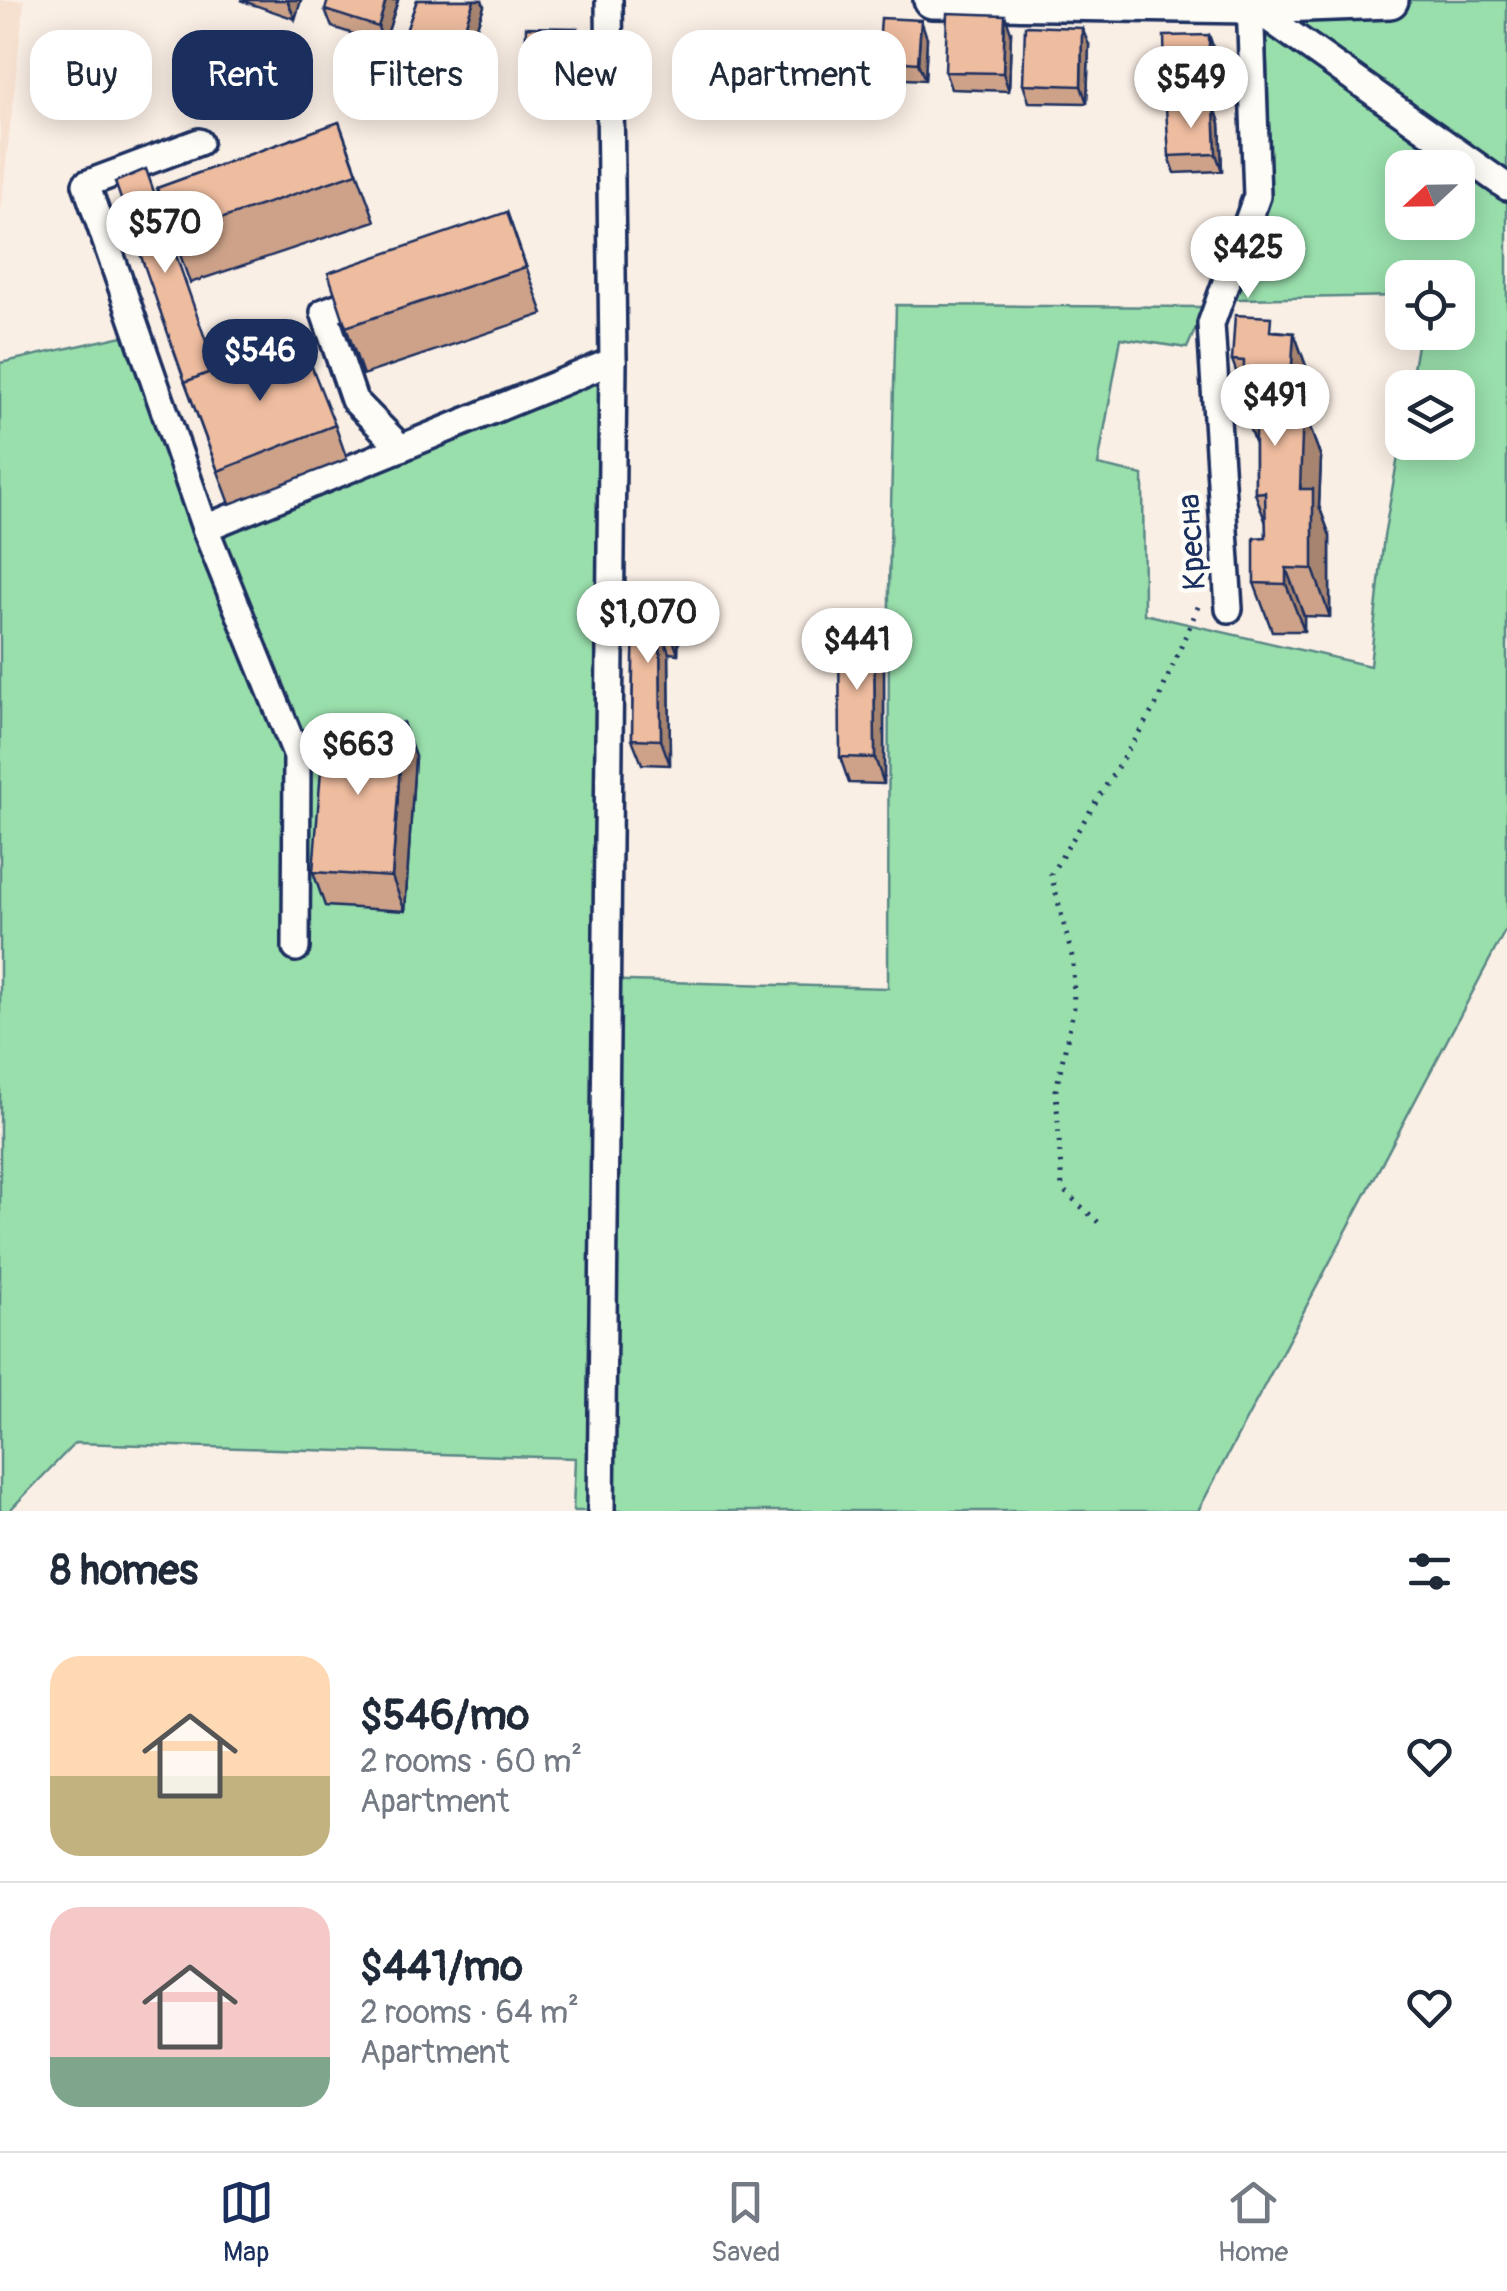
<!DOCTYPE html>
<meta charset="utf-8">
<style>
body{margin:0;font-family:Pangolin,sans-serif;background:#f2f2f3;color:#1f2937;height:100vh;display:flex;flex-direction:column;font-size:38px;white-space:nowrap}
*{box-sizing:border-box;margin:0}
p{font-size:32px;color:#747a83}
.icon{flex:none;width:55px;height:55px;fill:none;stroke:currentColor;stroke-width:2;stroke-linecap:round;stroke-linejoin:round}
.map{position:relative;height:1511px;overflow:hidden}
.details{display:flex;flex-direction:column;background:#fff;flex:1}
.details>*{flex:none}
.hud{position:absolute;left:30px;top:30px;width:1000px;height:90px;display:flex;gap:20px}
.needle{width:65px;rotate:248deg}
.buttons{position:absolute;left:1385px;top:150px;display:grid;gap:20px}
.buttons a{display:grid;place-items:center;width:90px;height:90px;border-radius:20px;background:#fff;box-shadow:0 5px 25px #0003;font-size:50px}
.price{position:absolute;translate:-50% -85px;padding:0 22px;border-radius:35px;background:#fff;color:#222;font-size:32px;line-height:65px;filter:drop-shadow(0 2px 5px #0008)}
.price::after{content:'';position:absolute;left:50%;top:60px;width:30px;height:22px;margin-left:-15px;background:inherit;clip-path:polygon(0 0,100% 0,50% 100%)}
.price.on{background:#1b2f5e;color:#fff}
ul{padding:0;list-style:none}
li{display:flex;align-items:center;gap:30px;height:250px;padding:0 50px}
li+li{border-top:2px solid #e0e1e3}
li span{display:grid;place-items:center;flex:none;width:280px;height:200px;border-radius:30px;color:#555}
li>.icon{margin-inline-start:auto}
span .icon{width:120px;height:120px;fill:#fffc;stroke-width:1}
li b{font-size:42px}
h2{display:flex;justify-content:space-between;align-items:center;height:120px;padding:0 50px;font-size:42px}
.pill{padding:0 35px;border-radius:30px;background:#fff;box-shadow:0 5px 25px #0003;font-size:35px;line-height:90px}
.pill.on{background:#1b2f5e;color:#fff}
.tab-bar{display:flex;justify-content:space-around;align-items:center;height:140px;border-top:2px solid #e0e1e3;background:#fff;font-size:28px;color:#747a83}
.tab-bar a{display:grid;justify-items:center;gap:5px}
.tab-bar .on{color:#1b2f5e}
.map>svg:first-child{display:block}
.built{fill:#f6e0d0}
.green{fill:#99dfac;stroke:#5a8785;stroke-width:2.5;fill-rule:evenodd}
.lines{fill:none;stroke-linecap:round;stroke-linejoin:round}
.street-casing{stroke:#1b2f5e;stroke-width:32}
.secondary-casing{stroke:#1b2f5e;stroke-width:42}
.path{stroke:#1b2f5e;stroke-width:5;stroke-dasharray:2.5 8;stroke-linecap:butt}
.street{stroke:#fdfcf7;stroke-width:25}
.secondary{stroke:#fdfcf7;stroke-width:35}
.wall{fill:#cda289;stroke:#1b2f5e;stroke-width:2.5}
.shaded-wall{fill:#a7846f;stroke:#1b2f5e;stroke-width:2.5}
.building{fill:#eebc9f;stroke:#1b2f5e;stroke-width:2.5}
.labels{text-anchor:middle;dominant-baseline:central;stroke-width:9;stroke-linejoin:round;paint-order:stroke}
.street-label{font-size:32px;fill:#1b2f5e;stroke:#fdfcf7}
</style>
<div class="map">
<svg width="1507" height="1511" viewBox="0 0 1507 1511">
<rect width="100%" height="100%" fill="#faefe5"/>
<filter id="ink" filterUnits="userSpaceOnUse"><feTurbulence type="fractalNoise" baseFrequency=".01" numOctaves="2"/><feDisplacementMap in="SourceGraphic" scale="20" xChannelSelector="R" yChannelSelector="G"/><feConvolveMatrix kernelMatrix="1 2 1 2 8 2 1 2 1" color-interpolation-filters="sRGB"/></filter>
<g filter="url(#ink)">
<!-- built -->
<polygon class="built" points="0,0 24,0 0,217"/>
<!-- green -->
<path class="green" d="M1265,0H1507V927L1198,1511H573L575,1458L75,1443L9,1511H0V363L132,334L202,535L603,377L593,980L888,988L889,588L896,305L1205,307L1187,348L1121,338L1098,465L1143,475L1144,614L1370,666L1384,536L1402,434V442H1458V388L1410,387L1419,333L1458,332V278H1402V296L1236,299L1271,195ZM1402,168H1458V222H1402Z"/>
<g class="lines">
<!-- street casing -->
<g class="street-casing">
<g id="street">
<polyline points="1250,5 1507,187"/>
<polyline points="199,142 86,184 205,528 613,361"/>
<polyline points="371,294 324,312 354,400 401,448"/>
<polyline points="205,528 297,756 296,948"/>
<polyline points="1229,609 1211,324 1257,196 1250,0"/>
<polyline points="601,1511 613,361 609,0"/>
</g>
</g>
<!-- secondary casing -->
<g class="secondary-casing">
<polyline id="secondary" points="932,0 1250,5 1390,0"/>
</g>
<!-- path -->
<polyline class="path" points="1098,1222 1062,1189 1056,1090 1074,1007 1073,960 1051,874 1156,705 1201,600"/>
<!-- street -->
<use href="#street" class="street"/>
<!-- secondary -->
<use href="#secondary" class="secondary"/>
</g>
<!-- wall -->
<g class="wall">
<polygon points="240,0 301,0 295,19"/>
<polygon points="398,0 384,44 332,27 325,10"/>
<polygon points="417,0 482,0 484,6 460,75 409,57 403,40"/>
<polygon points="1011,32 1009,91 951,89 945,72"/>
<polygon points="1209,35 1215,53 1215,94 1171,95 1165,78"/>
<polygon points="927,38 925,80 885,78 878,60"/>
<polygon points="584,45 582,107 531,106 525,89"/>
<polygon points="1089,45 1087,103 1029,102 1023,84"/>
<polygon points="1214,105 1220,123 1222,171 1175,173 1169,156"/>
<polygon points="339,122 375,221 190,283 157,188"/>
<polygon points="507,212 543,314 363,375 346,327"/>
<polygon points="1276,331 1294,333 1311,380 1309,425 1321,458 1319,506 1330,536 1330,617 1304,616 1304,631 1272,631 1254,583 1266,537 1266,523 1255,493 1255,444 1243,410 1243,390 1232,360"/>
<polygon points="216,370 335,425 347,459 230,504 185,382"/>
<polygon points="634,597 679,623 678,654 669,653 670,765 642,764 632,739"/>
<polygon points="884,653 884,784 849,783 840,757"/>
<polygon points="403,723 415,757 405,911 325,906 313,872"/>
</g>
<!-- shaded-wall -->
<g class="shaded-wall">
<polygon points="289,0 301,0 295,19 288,2"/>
<polygon points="386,0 398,0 384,44 378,27"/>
<polygon points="474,0 482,0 484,6 460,75 454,58"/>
<polygon points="1005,15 1011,32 1009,91 1003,73"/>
<polygon points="921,20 927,38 925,80 918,63"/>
<polygon points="577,28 584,45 582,107 576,90"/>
<polygon points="1082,28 1089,45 1087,103 1081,86"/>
<polygon points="1209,35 1215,53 1215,94 1209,77"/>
<polygon points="1214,105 1220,123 1222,171 1216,154"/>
<polygon points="1294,333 1311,380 1309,425 1321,458 1319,506 1330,536 1330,617 1313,569 1289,410"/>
<polygon points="1286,568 1304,616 1304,631 1286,584"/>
<polygon points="670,598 679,623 678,654 669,628"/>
<polygon points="660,628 669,653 670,765 661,740"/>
<polygon points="874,628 884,653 884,784 875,758"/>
<polygon points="403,723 415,757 405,911 392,877"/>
</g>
<!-- building -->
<g class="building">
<polygon points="328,0 386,0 378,27 325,10"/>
<polygon points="417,0 474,0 454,58 403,40"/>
<polygon points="947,13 1005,15 1003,73 945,72"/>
<polygon points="881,18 921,20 918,63 878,60"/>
<polygon points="1025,26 1082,28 1081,86 1023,84"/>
<polygon points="526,27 577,28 576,90 525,89"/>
<polygon points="1209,35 1209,77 1165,78 1164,36"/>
<polygon points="1214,105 1216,154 1169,156 1166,108"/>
<polygon points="339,122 357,173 173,235 157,188"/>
<polygon points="146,169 216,370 185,382 115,182"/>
<polygon points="507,212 526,267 346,327 328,273"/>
<polygon points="1235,315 1271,317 1270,331 1294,333 1289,410 1303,410 1300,489 1313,489 1313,569 1286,568 1286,584 1254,583 1254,538 1266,537 1265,492 1255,493 1255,411 1243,410 1244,361 1232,360"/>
<polygon points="300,337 335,425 218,471 185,382"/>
<polygon points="634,597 670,598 669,628 660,628 661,740 632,739"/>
<polygon points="839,628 874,628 875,758 840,757"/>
<polygon points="325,719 403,723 392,877 313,872"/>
</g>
</g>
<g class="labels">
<!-- street labels -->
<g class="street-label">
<text transform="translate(1192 542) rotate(-94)">Кресна</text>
</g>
</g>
</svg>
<div class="buttons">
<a><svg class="needle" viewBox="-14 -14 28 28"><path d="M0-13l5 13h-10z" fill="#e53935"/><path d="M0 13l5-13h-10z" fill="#747a83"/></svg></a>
<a><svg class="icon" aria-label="locate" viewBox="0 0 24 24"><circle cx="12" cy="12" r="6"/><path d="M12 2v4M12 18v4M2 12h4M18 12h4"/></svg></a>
<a><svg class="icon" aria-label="layers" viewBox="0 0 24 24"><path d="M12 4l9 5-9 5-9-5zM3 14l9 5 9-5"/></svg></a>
</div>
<b class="price" style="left:1191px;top:131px">$549</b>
<b class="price" style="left:165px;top:276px">$570</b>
<b class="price" style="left:1248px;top:301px">$425</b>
<b class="price on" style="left:260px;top:404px">$546</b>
<b class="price" style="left:1275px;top:449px">$491</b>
<b class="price" style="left:648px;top:666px">$1,070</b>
<b class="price" style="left:857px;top:693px">$441</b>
<b class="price" style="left:358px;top:798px">$663</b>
<div class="hud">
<a class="pill">Buy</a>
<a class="pill on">Rent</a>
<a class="pill">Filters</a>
<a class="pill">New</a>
<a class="pill">Apartment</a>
</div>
</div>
<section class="details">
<h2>8 homes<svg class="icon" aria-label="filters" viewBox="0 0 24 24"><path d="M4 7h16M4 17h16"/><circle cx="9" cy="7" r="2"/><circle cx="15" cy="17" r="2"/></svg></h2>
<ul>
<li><span style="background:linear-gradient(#ffd9b3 60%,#c2b280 0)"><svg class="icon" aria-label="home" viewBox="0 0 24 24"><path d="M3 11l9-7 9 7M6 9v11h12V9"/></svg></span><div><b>$546/mo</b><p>2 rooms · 60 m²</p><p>Apartment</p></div><svg class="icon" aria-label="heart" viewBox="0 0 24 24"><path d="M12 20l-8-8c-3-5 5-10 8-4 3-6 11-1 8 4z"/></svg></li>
<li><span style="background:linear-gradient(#f6c9c9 75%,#7fa58c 0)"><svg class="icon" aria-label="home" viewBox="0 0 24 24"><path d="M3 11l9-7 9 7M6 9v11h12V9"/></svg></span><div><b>$441/mo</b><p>2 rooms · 64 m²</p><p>Apartment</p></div><svg class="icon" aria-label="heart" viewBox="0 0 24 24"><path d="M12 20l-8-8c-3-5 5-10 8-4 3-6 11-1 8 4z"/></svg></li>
</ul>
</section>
<nav class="tab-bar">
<a class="on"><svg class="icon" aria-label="map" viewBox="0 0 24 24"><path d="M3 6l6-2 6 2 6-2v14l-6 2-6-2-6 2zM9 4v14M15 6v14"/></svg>Map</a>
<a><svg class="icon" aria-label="saved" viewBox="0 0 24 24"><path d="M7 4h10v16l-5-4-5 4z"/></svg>Saved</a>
<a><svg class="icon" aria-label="home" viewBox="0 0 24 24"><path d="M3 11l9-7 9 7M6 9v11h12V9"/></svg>Home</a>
</nav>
